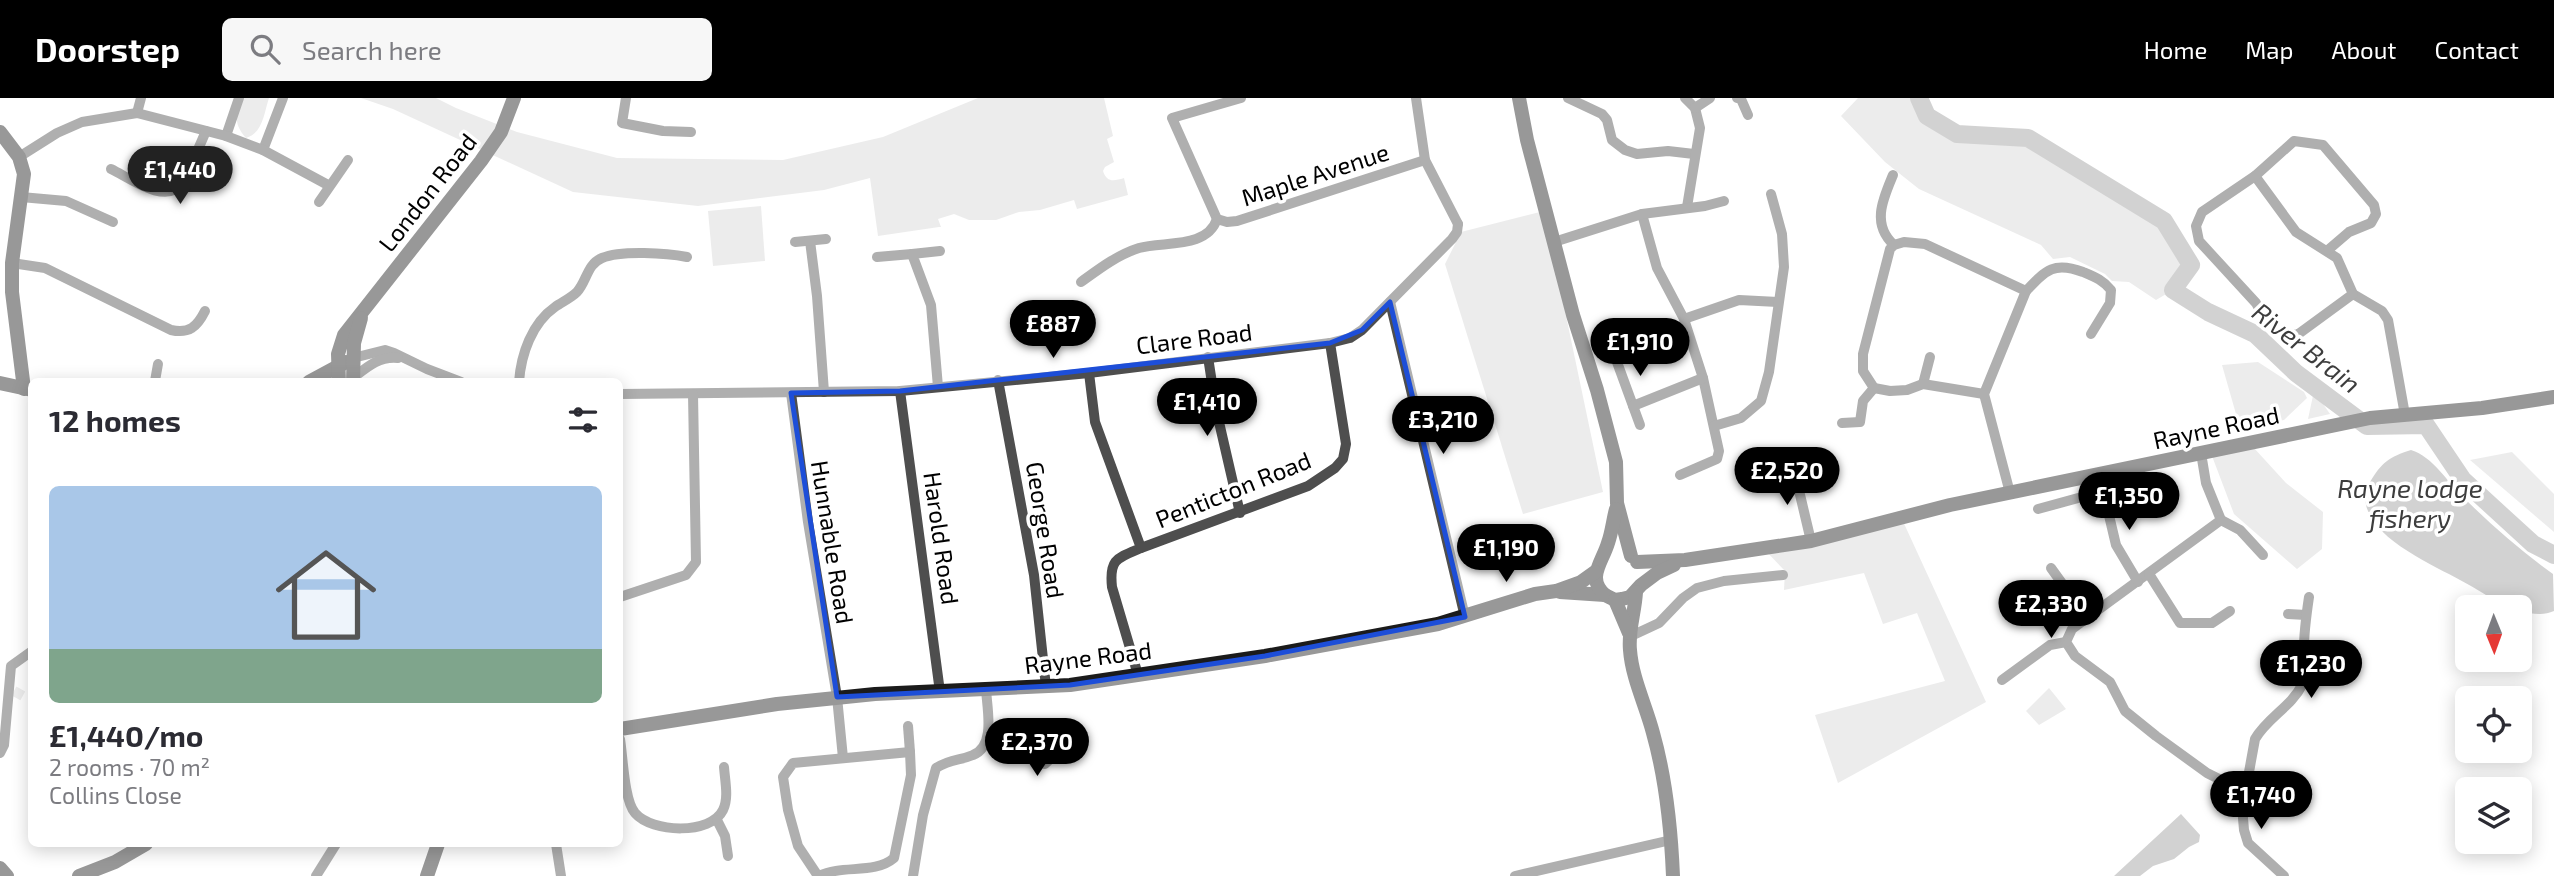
<!DOCTYPE html>
<meta charset="utf-8">
<style>
body{margin:0;font-family:"Exo 2",sans-serif;background:#f7f7f7;color:#2b2b33;height:100vh;display:flex;flex-direction:column;font-size:26px;white-space:nowrap}
*{box-sizing:border-box;margin:0}
p{font-size:23px;color:#7c7c81}
.icon{flex:none;width:38px;height:38px;fill:none;stroke:currentColor;stroke-width:2;stroke-linecap:round;stroke-linejoin:round}
.map{position:relative;flex:1;overflow:hidden}
.sheet{position:absolute;left:28px;top:280px;width:595px;height:469px;display:flex;flex-direction:column;background:#fff;border-radius:10px;box-shadow:0 4px 18px #0003}
.sheet>*{flex:none}
.needle{width:46px;rotate:179deg}
.buttons{position:absolute;left:2455px;top:497px;display:grid;gap:14px}
.buttons a{display:grid;place-items:center;width:77px;height:77px;border-radius:10px;background:#fff;box-shadow:0 4px 18px #0003;font-size:35px}
.price{position:absolute;translate:-50% -60px;padding:0 16px;border-radius:24px;background:#000;color:#fff;font-size:23px;line-height:46px;filter:drop-shadow(0 2px 4px #0008)}
.price::after{content:'';position:absolute;left:50%;top:42px;width:21px;height:16px;margin-left:-10px;background:inherit;clip-path:polygon(0 0,100% 0,50% 100%)}
.price.selected{background:#222;color:#fff}
ul{padding:0;list-style:none}
li{display:grid;align-content:center;gap:14px;height:371px;padding:0 21px}
li+li{border-top:2px solid #e1e1e2}
li span{display:grid;place-items:center;height:217px;border-radius:10px;color:#555}
li>.icon{margin-inline-start:auto}
span .icon{width:126px;height:126px;fill:#fffc;stroke-width:1}
li b{font-size:30px}
h2{display:flex;justify-content:space-between;align-items:center;height:84px;padding:0 21px;font-size:30px}
header{display:flex;align-items:center;gap:42px;box-sizing:border-box;height:98px;padding:0 35px;background:#000;color:#fff}
header strong{font-size:33px}
nav{display:flex;gap:38px;margin-inline-start:auto;font-size:24px}
.search{width:490px;height:63px;background:#f7f7f7;display:flex;align-items:center;gap:18px;box-sizing:border-box;padding:0 24px;border-radius:10px;color:#7c7c81;font-size:26px}
.map>svg:first-child{display:block}
.green{fill:#d5d5d5}
.water{fill:#9c9c9c}
.lines{fill:none;stroke-linecap:round;stroke-linejoin:round}
.river{stroke:#9c9c9c;stroke-width:18}
.street-tunnel{stroke:#d9d9d9;stroke-width:10;stroke-dasharray:10 5;stroke-linecap:butt}
.street{stroke:#4e4e4e;stroke-width:10}
.secondary{stroke:#1b1b1b;stroke-width:14}
.marked{fill:none;stroke:#1d4ed8;stroke-width:5;stroke-linejoin:round}
.labels{text-anchor:middle;dominant-baseline:central;stroke-width:7;stroke-linejoin:round;paint-order:stroke}
.street-label{font-size:24px;fill:#000;stroke:#fff}
.water-label{font-size:26px;font-style:italic;fill:#3d3d3d;stroke:#fff}
</style>
<header>
<strong>Doorstep</strong>
<div class="search"><svg class="icon" aria-label="search" viewBox="0 0 24 24"><circle cx="10" cy="10" r="6"/><path d="M15 15l6 6"/></svg>Search here</div>
<nav><a>Home</a><a>Map</a><a>About</a><a>Contact</a></nav>
</header>
<div class="map">
<svg width="2554" height="778" viewBox="0 0 2554 778">
<rect width="100%" height="100%" fill="#fff"/>
<!-- green -->
<g class="green">
<path d="M241,0H269C264,15 263,35 246,40C233,25 236,17 241,0Z"/>
<path d="M361,0H436L456,10L517,34L617,60L783,62L883,39L978,0H1104L1113,38L1107,41L1114,64L1105,69L1103,73C1107,85 1114,83 1124,80L1128,97L1077,111L1074,102L1040,112L1019,114L996,122H969L954,116L938,121L941,129H939L878,138L870,80L824,92L698,108L573,94L393,11Z"/>
<polygon points="1858,0 1919,0 1927,18 1957,36 2028,40 2164,123 2191,167 2173,192 2156,202 2129,184 2112,183 2105,176 2070,159 2053,161 2041,147 1919,91 1885,64 1841,18"/>
<polygon points="761,108 765,163 713,168 708,113"/>
<polygon points="1544,113 1603,394 1523,416 1445,166 1461,134"/>
<polygon points="2258,264 2304,294 2307,300 2284,322 2240,330 2222,267"/>
<polygon points="2314,293 2330,316 2308,321"/>
<polygon points="2254,350 2286,385 2323,414 2322,451 2297,471 2234,416 2212,358"/>
<polygon points="2512,354 2554,396 2554,434 2470,362"/>
<polygon points="1901,419 1986,604 1838,685 1815,617 1945,583 1917,515 1883,526 1864,475 1784,492 1785,473 1764,451"/>
<polygon points="2049,590 2066,611 2039,627 2026,613"/>
</g>
<!-- water -->
<g class="water">
<path d="M2411,352C2433,359 2446,382 2462,398C2490,426 2521,453 2553,476L2554,513C2543,518 2532,516 2520,513V509H2507C2491,501 2476,490 2460,482C2430,465 2345,430 2370,384C2382,364 2389,359 2411,352Z"/>
<polygon points="2181,716 2200,737 2199,744 2189,749 2174,761 2153,768 2140,778 2114,778"/>
</g>
<g class="lines">
<!-- river -->
<polyline class="river" points="1919,0 1927,18 1957,36 2028,40 2164,123 2191,167 2173,192 2208,214 2255,236 2296,275 2367,328 2426,327 2463,382 2533,446 2554,457"/>
<!-- street-tunnel -->
<polyline class="street-tunnel" points="14,593 25,599"/>
<!-- street -->
<g class="street">
<polyline points="626,0 622,25 663,33 691,34"/>
<polyline points="1241,0 1172,20 1217,121 1227,124 1237,123 1425,62"/>
<polyline points="1416,0 1425,62 1458,126"/>
<polyline points="1568,0 1602,16 1607,22 1612,42 1625,52 1637,56 1668,53 1694,56"/>
<polyline points="1685,0 1695,10 1700,30 1687,109"/>
<polyline points="1737,0 1741,1 1748,17"/>
<polyline points="1695,10 1710,0"/>
<polyline points="137,15 141,0"/>
<polyline points="226,38 239,0"/>
<polyline points="263,52 283,0"/>
<polyline points="19,59 57,35 82,24 137,15 226,38 263,52 328,87"/>
<path d="M111,71C130,80 164,107 183,86L206,33"/>
<path d="M1893,77C1883,101 1871,126 1894,147"/>
<polyline points="2255,78 2296,134 2337,160 2353,196 2382,213 2388,222 2405,317"/>
<polyline points="21,99 66,103 113,124"/>
<polyline points="319,104 348,62"/>
<polyline points="1642,116 1657,170 1684,221 1703,280 1719,353 1717,361 1680,377"/>
<polyline points="810,143 817,198 824,294"/>
<polyline points="795,144 826,141"/>
<polyline points="1554,144 1642,116 1705,108 1724,103"/>
<polyline points="2328,152 2349,134 2371,125 2376,116 2374,107 2323,47 2294,43 2255,78 2202,114 2196,128 2199,143 2256,205 2265,222 2281,235 2297,237 2353,196"/>
<polyline points="877,159 912,156"/>
<path d="M12,165L45,170L171,232C189,236 197,229 205,213"/>
<path d="M1081,184C1099,171 1117,157 1139,150C1164,143 1207,151 1217,121"/>
<path d="M2026,193C2046,172 2054,163 2083,174C2095,179 2103,182 2111,192L2110,205L2091,236"/>
<polyline points="1390,204 1465,519"/>
<polyline points="1684,221 1739,202 1778,204"/>
<polyline points="1610,245 1640,327"/>
<polyline points="1208,259 1216,311 1240,415"/>
<polyline points="353,260 385,252 394,255 427,271 461,284"/>
<path d="M1089,275L1095,324L1141,450C1117,460 1109,461 1112,489L1138,577"/>
<path d="M353,280C367,269 379,258 398,260"/>
<polyline points="998,282 1034,477 1046,589"/>
<polyline points="157,284 155,283 158,266"/>
<path d="M519,284C521,256 532,225 555,209C562,204 571,200 577,194C587,183 587,166 602,160C621,152 667,155 687,159"/>
<polyline points="1923,286 1930,259"/>
<polyline points="938,289 931,207 912,156 940,153"/>
<polyline points="1874,290 1890,293 1907,292 1923,286 1984,296"/>
<polyline points="900,293 940,594"/>
<polyline points="791,295 808,424 837,599 843,660"/>
<polyline points="620,296 900,293 1089,275 1330,245 1350,240 1362,232 1452,141 1457,134 1458,126"/>
<polyline points="1633,308 1703,280"/>
<polyline points="1842,325 1860,324 1863,303 1874,290 1863,273 1863,256 1890,151 1894,147 1904,144 1925,146 2026,193 1984,296 2010,395"/>
<polyline points="1714,328 1741,320 1761,303 1769,274 1784,169 1782,136 1771,96"/>
<polyline points="2201,355 2206,385 2221,422 2072,531 2066,544 2075,558 2110,584 2125,613 2156,638 2207,675 2221,682 2247,685"/>
<polyline points="1779,373 1781,355"/>
<path d="M1757,380C1772,374 1786,369 1797,384L1811,443"/>
<polyline points="2103,392 2116,447 2138,484"/>
<polyline points="2038,411 2140,383"/>
<polyline points="2221,422 2240,432 2263,457"/>
<polyline points="1141,450 1308,388 1335,370 1343,361 1346,346 1330,245"/>
<polyline points="2051,470 2087,520"/>
<polyline points="2149,476 2180,525 2212,525 2230,513"/>
<polyline points="620,499 686,477 696,464 693,296"/>
<polyline points="2288,516 2306,517"/>
<polyline points="1629,539 1659,525 1683,500 1697,490 1724,483 1783,477"/>
<polyline points="2002,582 2050,547 2066,544"/>
<polyline points="908,628 910,654"/>
<path d="M620,641C623,659 624,702 635,715C652,735 711,737 723,712C729,700 725,683 724,669"/>
<polyline points="987,643 1045,666 1073,639"/>
<polyline points="0,655 4,647 11,568 32,553"/>
<polyline points="717,722 725,738 728,758"/>
<polyline points="556,746 561,778"/>
<polyline points="316,778 336,746"/>
<path d="M818,778L798,748L788,712L783,679L793,665L910,654L911,677L894,760C874,777 843,766 819,778"/>
<path d="M913,778L923,717L936,670C952,660 959,663 973,657C996,648 987,611 986,591"/>
<polyline points="1515,778 1671,742"/>
<path d="M2284,778L2248,745L2244,732L2243,720L2247,685L2255,641C2267,620 2292,608 2302,587C2306,577 2304,570 2304,560C2303,540 2306,519 2309,499"/>
</g>
<!-- secondary -->
<g class="secondary">
<polyline points="1519,0 1527,42 1573,217 1597,292 1616,364 1617,405 1631,458"/>
<polyline points="0,34 19,59 24,76 12,165 12,194 24,291"/>
<polyline points="309,284 346,264"/>
<polyline points="339,284 338,256 344,237 481,63 501,34 514,0"/>
<polyline points="353,284 354,245 361,220"/>
<polyline points="0,285 32,292"/>
<polyline points="1637,464 1685,462 1811,443 1950,407 2370,320 2482,310 2554,299"/>
<polyline points="1560,494 1605,497 1615,502 1622,501 1630,499 1641,487 1657,475 1674,467"/>
<path d="M1636,494C1635,514 1628,532 1630,552C1632,580 1646,608 1653,635C1666,681 1671,730 1673,778"/>
<path d="M1605,497C1586,480 1602,465 1608,445C1612,434 1613,422 1616,411"/>
<polyline points="1615,502 1629,535"/>
<polyline points="620,631 777,606 875,596 1070,587 1265,558 1438,526 1535,496 1556,493 1581,484 1595,474"/>
<polyline points="0,770 7,778"/>
<polyline points="79,778 115,764 146,746"/>
<polyline points="427,778 438,746"/>
</g>
</g>
<!-- marked area -->
<path d="M0 0H2554V778H0ZM1390,204L1465,519L1265,558L1070,587L837,599L791,295L900,293L1330,245L1362,232Z" fill="#fff" fill-opacity=".55" fill-rule="evenodd"/>
<path class="marked" d="M1390,204L1465,519L1265,558L1070,587L837,599L791,295L900,293L1330,245L1362,232Z"/>
<g class="labels">
<!-- street labels -->
<g class="street-label">
<text transform="translate(1315 76) rotate(-18)">Maple Avenue</text>
<text transform="translate(427 94) rotate(-52)">London Road</text>
<text transform="translate(1194 240) rotate(-7)">Clare Road</text>
<text transform="translate(2216 329) rotate(-12)">Rayne Road</text>
<text transform="translate(1233 391) rotate(-22)">Penticton Road</text>
<text transform="translate(1046 432) rotate(81)">George Road</text>
<text transform="translate(942 440) rotate(82)">Harold Road</text>
<text transform="translate(833 444) rotate(81)">Hunnable Road</text>
<text transform="translate(1088 559) rotate(-7)">Rayne Road</text>
</g>
<!-- water labels -->
<g class="water-label">
<text transform="translate(2307 249) rotate(38)">River Brain</text>
<text x="2410" y="389">Rayne lodge<tspan x="2410" dy="30">fishery</tspan></text>
</g>
</g>
</svg>
<div class="buttons">
<a><svg class="needle" viewBox="-14 -14 28 28"><path d="M0-13l5 13h-10z" fill="#e53935"/><path d="M0 13l5-13h-10z" fill="#7c7c81"/></svg></a>
<a><svg class="icon" aria-label="locate" viewBox="0 0 24 24"><circle cx="12" cy="12" r="6"/><path d="M12 2v4M12 18v4M2 12h4M18 12h4"/></svg></a>
<a><svg class="icon" aria-label="layers" viewBox="0 0 24 24"><path d="M12 4l9 5-9 5-9-5zM3 14l9 5 9-5"/></svg></a>
</div>
<b class="price selected" style="left:180px;top:108px">£1,440</b>
<b class="price" style="left:1053px;top:262px">£887</b>
<b class="price" style="left:1640px;top:280px">£1,910</b>
<b class="price" style="left:1207px;top:340px">£1,410</b>
<b class="price" style="left:1443px;top:358px">£3,210</b>
<b class="price" style="left:1787px;top:409px">£2,520</b>
<b class="price" style="left:2129px;top:434px">£1,350</b>
<b class="price" style="left:1506px;top:486px">£1,190</b>
<b class="price" style="left:2051px;top:542px">£2,330</b>
<b class="price" style="left:2311px;top:602px">£1,230</b>
<b class="price" style="left:1037px;top:680px">£2,370</b>
<b class="price" style="left:2261px;top:733px">£1,740</b>
<section class="sheet">
<h2>12 homes<svg class="icon" aria-label="filters" viewBox="0 0 24 24"><path d="M4 7h16M4 17h16"/><circle cx="9" cy="7" r="2"/><circle cx="15" cy="17" r="2"/></svg></h2>
<ul>
<li><span style="background:linear-gradient(#a9c7e8 75%,#7fa58c 0)"><svg class="icon" aria-label="home" viewBox="0 0 24 24"><path d="M3 11l9-7 9 7M6 9v11h12V9"/></svg></span><div><b>£1,440/mo</b><p>2 rooms · 70 m²</p><p>Collins Close</p></div></li>
</ul>
</section>
</div>
